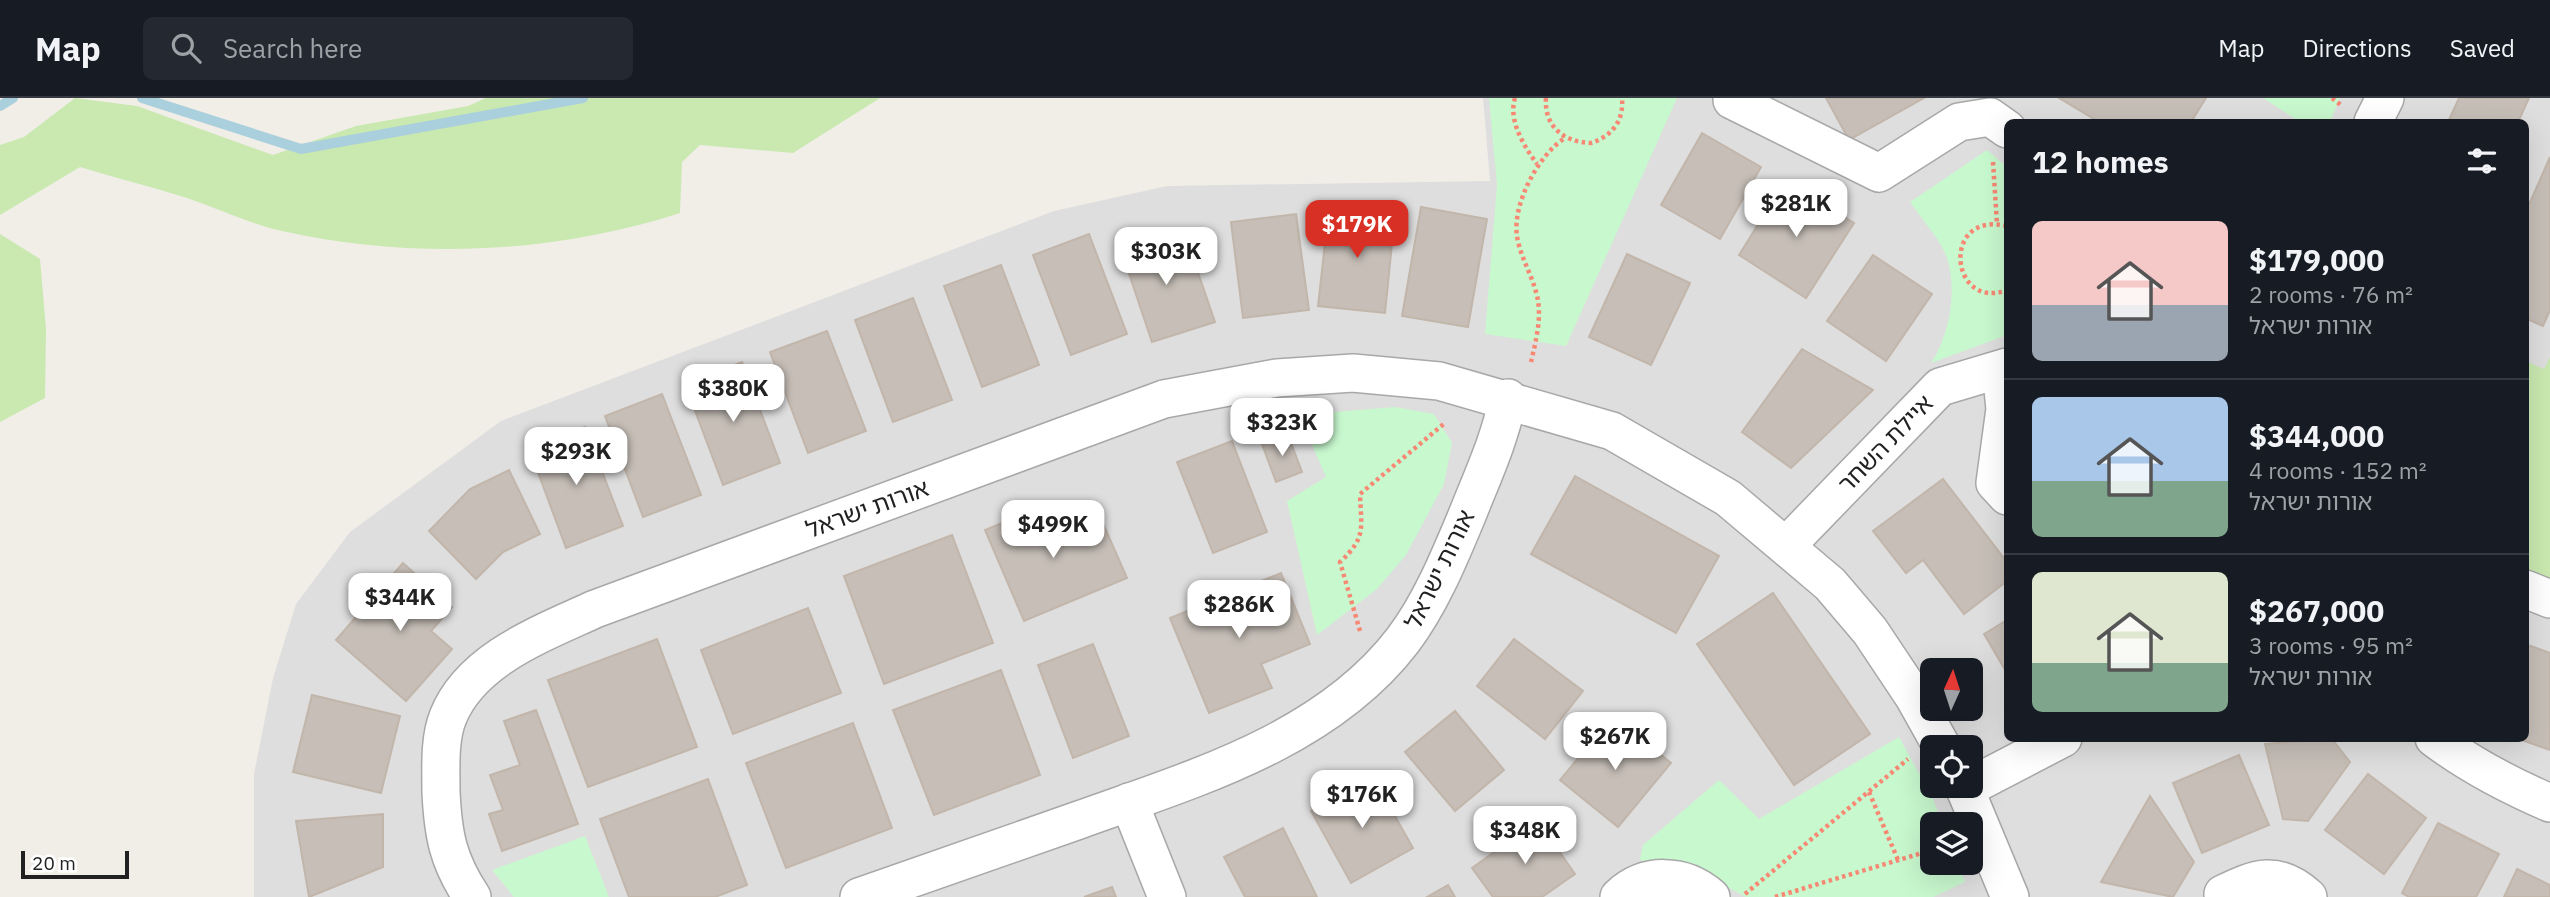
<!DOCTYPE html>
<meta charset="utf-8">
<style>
body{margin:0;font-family:"IBM Plex Sans","Noto Sans Hebrew",sans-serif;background:#242831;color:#f1f3f6;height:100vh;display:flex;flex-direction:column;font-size:26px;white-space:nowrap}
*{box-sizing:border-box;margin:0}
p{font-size:23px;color:#9ea1a6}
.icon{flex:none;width:38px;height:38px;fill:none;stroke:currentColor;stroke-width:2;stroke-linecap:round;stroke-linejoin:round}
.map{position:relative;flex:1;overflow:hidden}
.side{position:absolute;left:2004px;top:21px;width:525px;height:623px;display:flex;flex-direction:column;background:#171b24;border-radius:10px;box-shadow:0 7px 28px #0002}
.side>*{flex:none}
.needle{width:46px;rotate:3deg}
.buttons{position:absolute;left:1920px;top:560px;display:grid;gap:14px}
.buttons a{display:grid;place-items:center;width:63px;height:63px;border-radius:10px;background:#171b24;box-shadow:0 7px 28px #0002;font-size:35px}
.scale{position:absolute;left:21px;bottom:18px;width:108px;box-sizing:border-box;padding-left:7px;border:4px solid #212121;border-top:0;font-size:19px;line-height:24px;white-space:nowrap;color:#212121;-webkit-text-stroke:5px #fff;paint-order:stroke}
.price{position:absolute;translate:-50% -60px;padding:0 16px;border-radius:14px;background:#fff;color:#222;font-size:23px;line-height:46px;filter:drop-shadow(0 2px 4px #0008)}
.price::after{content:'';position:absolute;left:50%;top:42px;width:21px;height:16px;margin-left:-10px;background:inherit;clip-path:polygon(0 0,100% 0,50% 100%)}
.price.on{background:#d93025;color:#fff}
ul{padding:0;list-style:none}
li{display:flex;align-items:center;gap:21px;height:175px;padding:0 28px}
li+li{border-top:2px solid #363941}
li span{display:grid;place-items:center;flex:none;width:196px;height:140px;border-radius:10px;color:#555}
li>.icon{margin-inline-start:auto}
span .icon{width:84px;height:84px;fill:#fffc;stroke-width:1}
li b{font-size:30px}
h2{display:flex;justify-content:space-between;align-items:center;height:84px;padding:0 28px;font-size:30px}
header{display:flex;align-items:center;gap:42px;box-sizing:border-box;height:98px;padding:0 35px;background:#171b24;border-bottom:2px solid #363941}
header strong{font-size:33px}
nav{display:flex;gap:38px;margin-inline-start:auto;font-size:24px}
.search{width:490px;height:63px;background:#242831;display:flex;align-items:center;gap:18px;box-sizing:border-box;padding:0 24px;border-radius:10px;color:#9ea1a6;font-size:26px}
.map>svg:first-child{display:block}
.residential{fill:#dfdede;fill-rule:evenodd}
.grass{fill:#c9e9b0}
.park{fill:#c8f8ce}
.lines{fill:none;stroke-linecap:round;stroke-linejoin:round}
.stream{stroke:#aacfdd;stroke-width:10}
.building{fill:#c6beb7;stroke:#c2b6ab;stroke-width:2}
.minor-casing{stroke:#a8a8a8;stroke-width:40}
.path{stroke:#f68874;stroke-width:4.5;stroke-dasharray:3.5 3.5;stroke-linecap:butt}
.minor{stroke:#fff;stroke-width:37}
.labels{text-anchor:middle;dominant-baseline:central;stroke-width:5;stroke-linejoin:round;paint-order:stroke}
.street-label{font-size:24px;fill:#212121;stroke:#fff}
</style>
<header>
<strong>Map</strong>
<div class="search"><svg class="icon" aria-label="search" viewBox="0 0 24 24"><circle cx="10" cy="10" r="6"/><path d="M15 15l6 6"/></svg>Search here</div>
<nav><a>Map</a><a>Directions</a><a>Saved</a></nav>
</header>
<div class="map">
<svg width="2550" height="799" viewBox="0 0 2550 799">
<rect width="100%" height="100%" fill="#f1eee8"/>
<!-- residential -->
<path class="residential" d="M1483,0H2550V799H254V676L273,580L296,506L350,434L501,323L1054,113L1167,88L1490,83ZM2007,24H2525V640H2007ZM1932,572H1970V611H1932ZM1932,649H1970V688H1932ZM1932,726H1970V765H1932Z"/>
<!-- grass -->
<g class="grass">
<path d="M75,0L137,8L273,57L356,28L468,8L486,0H880L793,55L700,47L682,64L680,115C553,156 413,162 282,133C250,126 219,111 187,100C152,89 116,80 80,69L0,117V47L24,39Z"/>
<polygon points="0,136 40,161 46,231 45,300 0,324"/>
<polygon points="2550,259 2550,481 2525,470 2525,263 2544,271"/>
</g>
<!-- park -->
<g class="park">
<polygon points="1489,0 1677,0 1566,248 1485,236 1497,87"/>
<polygon points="2263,0 2340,0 2330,24 2300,24"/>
<path d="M1987,52L2007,69V237L1931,265C1951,236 1960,181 1942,149C1933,133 1920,119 1910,104Z"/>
<polygon points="1395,309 1434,316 1452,345 1444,386 1406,457 1377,491 1317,537 1287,403 1326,379 1299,317"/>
<polygon points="1899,639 1932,699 1943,726 1932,726 1932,765 1958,765 1965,784 1933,799 1746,799 1716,783 1649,770 1640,761 1643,747 1719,682 1759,721"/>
<polygon points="585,738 609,799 514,799 492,772"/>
</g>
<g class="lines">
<!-- stream -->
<g class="stream">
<polyline points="142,0 301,51 583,0"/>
<polyline points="0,8 13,0"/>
</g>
</g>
<!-- building -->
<g class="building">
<polygon points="1826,0 1924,0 1849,42"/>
<polygon points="2059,0 2206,0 2191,24 2099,24"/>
<polygon points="2459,0 2529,0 2518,24 2448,24"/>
<polygon points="1702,35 1761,69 1720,141 1661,107"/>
<polygon points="2550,59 2550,212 2543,228 2525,220 2525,108 2528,109"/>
<polygon points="1786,82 1854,125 1806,200 1739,157"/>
<polygon points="1329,109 1395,116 1385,215 1318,208"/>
<polygon points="1421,109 1487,121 1468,229 1402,218"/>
<polygon points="1296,116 1309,212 1243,220 1231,124"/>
<polygon points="1161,132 1171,161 1191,154 1215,224 1152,244 1119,146"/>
<polygon points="1089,136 1127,236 1071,257 1033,157"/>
<polygon points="1627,156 1690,185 1651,267 1589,239"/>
<polygon points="1873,157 1932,196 1886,263 1827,223"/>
<polygon points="1001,167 1039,267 982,289 944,188"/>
<polygon points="913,200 952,302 893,324 855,222"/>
<polygon points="827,233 866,333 808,355 770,254"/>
<polygon points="1802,251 1873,292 1791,370 1742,334"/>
<polygon points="742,264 780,365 723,387 685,286"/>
<polygon points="662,296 701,397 643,419 605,318"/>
<polygon points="585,329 623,428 566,450 529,350"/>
<polygon points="1288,337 1302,374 1276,384 1262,346"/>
<polygon points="1232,343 1267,434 1213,455 1177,364"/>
<polygon points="509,372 540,436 503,454 476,481 429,433 470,391"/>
<polygon points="1575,378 1719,458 1676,535 1531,456"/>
<polygon points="1943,381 2007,464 2007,483 1964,516 1923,462 1906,475 1873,433"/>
<polygon points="1052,404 1067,438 1102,423 1127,480 1024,523 985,432"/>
<polygon points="952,437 993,545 884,586 844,478"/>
<polygon points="403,465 452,509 431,533 452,551 406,603 336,542"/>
<polygon points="1281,475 1310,546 1261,566 1272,590 1209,615 1170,520"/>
<polygon points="1773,495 1870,636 1794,687 1697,546"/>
<polygon points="808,510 841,595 733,636 701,552"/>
<polygon points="2007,522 2007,575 1984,536"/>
<polygon points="657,541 697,649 588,689 548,582"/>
<polygon points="1514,541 1583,593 1545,641 1477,588"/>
<polygon points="1093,546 1129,638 1073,660 1038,567"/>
<polygon points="2525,546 2550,555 2550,652 2516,640 2525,640"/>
<polygon points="1001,572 1040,677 934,717 893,612"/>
<polygon points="312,597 400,618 381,695 293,674"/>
<polygon points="536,612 578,726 502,753 489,716 503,712 490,677 520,667 504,623"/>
<polygon points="1455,613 1504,672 1455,713 1405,654"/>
<polygon points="1613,618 1671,665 1618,729 1560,682"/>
<polygon points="853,625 892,730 786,770 746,665"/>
<polygon points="2332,641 2350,664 2308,723 2283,721 2265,646"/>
<polygon points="2239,657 2269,727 2202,755 2173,685"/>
<polygon points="2368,676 2426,720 2384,776 2325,732"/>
<polygon points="1373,679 1413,750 1351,785 1311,713"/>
<polygon points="708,681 747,787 715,799 629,799 600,721"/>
<polygon points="2150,698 2194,764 2173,799 2101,784"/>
<polygon points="383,716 383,769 309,799 296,723"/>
<polygon points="1538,723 1575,776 1542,799 1493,799 1472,770"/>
<polygon points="2438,725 2499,756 2476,799 2409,799 2402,795"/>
<polygon points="1283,730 1317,799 1245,799 1224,759"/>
<polygon points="2517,771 2550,787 2550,799 2504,799"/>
<polygon points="1448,787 1455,799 1427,799"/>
<polygon points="1112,789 1116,799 1084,799"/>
</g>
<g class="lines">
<!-- minor casing -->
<g class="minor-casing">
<g id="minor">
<polyline points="1732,2 1879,75 1959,24 1990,19 2007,31"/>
<polyline points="2373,24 2385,0"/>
<polyline points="2001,272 2005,311 1995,385 2007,398"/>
<polyline points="1786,448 1940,289 2007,269"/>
<polyline points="2525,491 2550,501"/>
<path d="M2434,640C2470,667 2508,687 2550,705"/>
<polyline points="1963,688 1965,691 2063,640"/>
<polyline points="1965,691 2010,799"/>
<polyline points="1129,704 1167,799"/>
<path d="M472,799C448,763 443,737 441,694C441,671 439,641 448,619C471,561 543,535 595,511L1164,301L1277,280L1353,275L1439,283L1612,333L1728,400L1830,486L1870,533L1914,599L1942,649"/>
<path d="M859,799C933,773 1006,747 1079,722C1193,681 1326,643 1403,542C1431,505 1450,458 1468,415C1483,377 1500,341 1508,300"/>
<path d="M1619,799C1645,774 1684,775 1711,799"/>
<path d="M2224,799L2223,796C2256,780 2277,771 2308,799"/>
</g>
</g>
<!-- path -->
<g class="path">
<path d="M1515,0C1508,23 1524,48 1537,66"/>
<path d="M1546,0C1544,29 1564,44 1591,45C1612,38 1624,23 1622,0"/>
<polyline points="2332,0 2342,8"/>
<polyline points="1993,64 1997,126"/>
<path d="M2007,128C1940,112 1950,214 2007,192"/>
<path d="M1531,264C1536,242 1543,217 1536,194C1531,175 1520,158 1517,138C1512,106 1539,56 1565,40"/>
<path d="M1360,533L1340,464C1367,439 1361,430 1360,396L1446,324"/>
<polyline points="1869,694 1898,762"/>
<polyline points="1745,796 1908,661"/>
<polyline points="1775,799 1932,752"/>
</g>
<!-- minor -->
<use href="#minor" class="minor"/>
</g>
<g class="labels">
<!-- street labels -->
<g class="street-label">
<text transform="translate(1885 345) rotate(-46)">איילת השחר</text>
<text transform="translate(867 410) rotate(-20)">אורות ישראל</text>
<text transform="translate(1439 471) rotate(-64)">אורות ישראל</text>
</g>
</g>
</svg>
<div class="buttons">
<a><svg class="needle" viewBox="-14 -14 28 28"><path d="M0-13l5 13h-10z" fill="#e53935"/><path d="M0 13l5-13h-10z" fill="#9ea1a6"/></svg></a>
<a><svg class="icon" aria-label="locate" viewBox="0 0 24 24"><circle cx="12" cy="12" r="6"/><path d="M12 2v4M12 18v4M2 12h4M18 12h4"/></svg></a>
<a><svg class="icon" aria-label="layers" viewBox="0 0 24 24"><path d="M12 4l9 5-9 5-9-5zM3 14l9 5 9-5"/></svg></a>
</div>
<div class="scale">20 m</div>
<b class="price" style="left:1796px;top:141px">$281K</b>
<b class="price on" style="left:1357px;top:162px">$179K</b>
<b class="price" style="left:1166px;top:189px">$303K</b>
<b class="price" style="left:733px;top:326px">$380K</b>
<b class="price" style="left:1282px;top:360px">$323K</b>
<b class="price" style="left:576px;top:389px">$293K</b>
<b class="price" style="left:1053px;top:462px">$499K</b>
<b class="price" style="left:400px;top:535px">$344K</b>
<b class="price" style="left:1239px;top:542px">$286K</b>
<b class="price" style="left:1615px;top:674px">$267K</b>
<b class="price" style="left:1362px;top:732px">$176K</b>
<b class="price" style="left:1525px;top:768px">$348K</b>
<section class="side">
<h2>12 homes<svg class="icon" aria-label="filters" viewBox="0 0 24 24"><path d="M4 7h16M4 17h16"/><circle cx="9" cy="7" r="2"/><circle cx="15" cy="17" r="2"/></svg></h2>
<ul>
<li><span style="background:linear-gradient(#f6c9c9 60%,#9aa5b1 0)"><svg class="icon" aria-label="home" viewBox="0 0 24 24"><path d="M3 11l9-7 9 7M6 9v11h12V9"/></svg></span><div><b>$179,000</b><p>2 rooms · 76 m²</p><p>אורות ישראל</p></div></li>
<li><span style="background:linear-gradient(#a9c7e8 60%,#7fa58c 0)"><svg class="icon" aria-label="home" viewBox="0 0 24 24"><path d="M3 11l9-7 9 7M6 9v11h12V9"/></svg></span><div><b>$344,000</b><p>4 rooms · 152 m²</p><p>אורות ישראל</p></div></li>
<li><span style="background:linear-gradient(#dfe7d0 65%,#7fa58c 0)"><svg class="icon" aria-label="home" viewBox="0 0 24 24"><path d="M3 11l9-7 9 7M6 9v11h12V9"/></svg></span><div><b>$267,000</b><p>3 rooms · 95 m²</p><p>אורות ישראל</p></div></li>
</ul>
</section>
</div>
